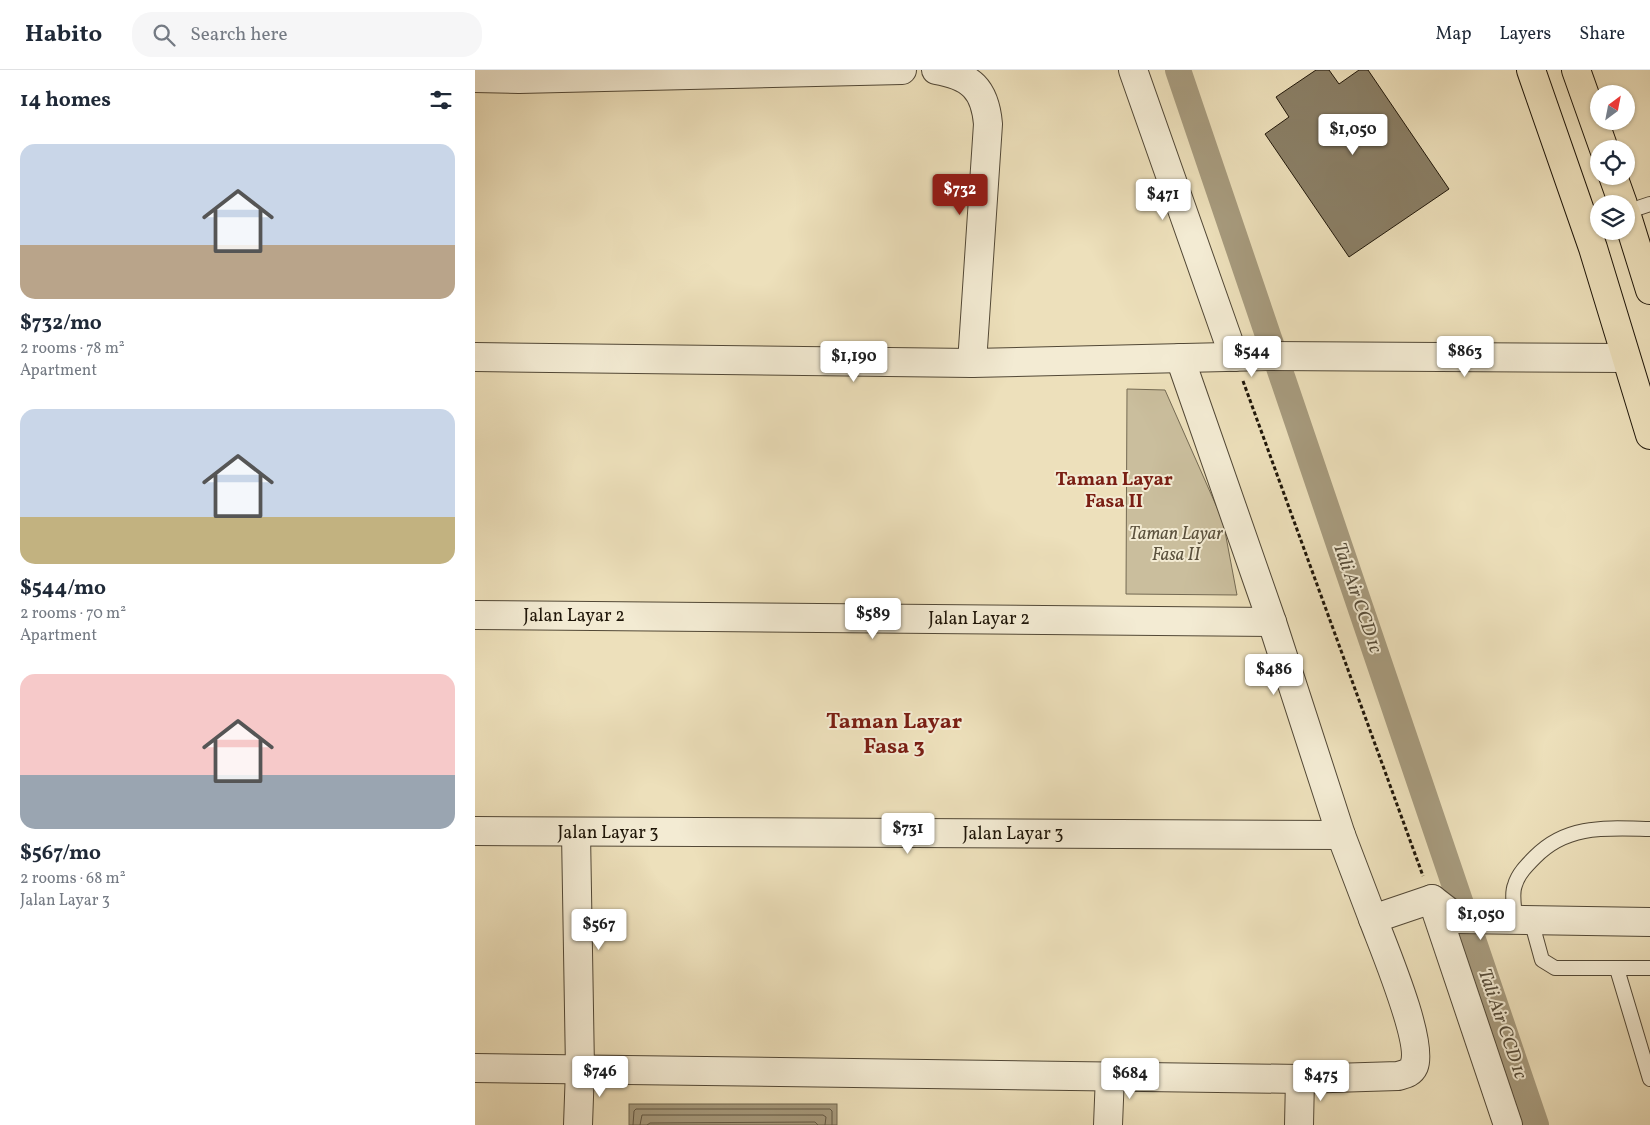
<!DOCTYPE html>
<meta charset="utf-8">
<style>
body{margin:0;font-family:Vollkorn,serif;background:#f6f6f7;color:#1f2937;height:100vh;display:flex;flex-direction:column;font-size:19px;white-space:nowrap}
*{box-sizing:border-box;margin:0}
p{font-size:16px;color:#747a83}
.icon{flex:none;width:28px;height:28px;fill:none;stroke:currentColor;stroke-width:2;stroke-linecap:round;stroke-linejoin:round}
.map{position:relative;flex:1;overflow:hidden}
.side{display:flex;flex-direction:column;background:#fff;width:475px}
.side>*{flex:none}
.needle{width:32px;rotate:32deg}
.tools{position:absolute;left:1115px;top:15px;display:grid;gap:10px}
.tools a{display:grid;place-items:center;width:45px;height:45px;border-radius:50%;background:#fff;box-shadow:0 1px 4px #0004;font-size:25px}
.price{position:absolute;translate:-50% -42px;padding:0 11px;border-radius:5px;background:#fff;color:#222;font-size:16px;line-height:32px;filter:drop-shadow(0 1px 2px #0008)}
.price::after{content:'';position:absolute;left:50%;top:30px;width:15px;height:11px;margin-left:-8px;background:inherit;clip-path:polygon(0 0,100% 0,50% 100%)}
.price.current{background:#8f2418;color:#fff}
ul{padding:0;list-style:none}
li{display:grid;align-content:center;gap:10px;height:265px;padding:0 20px}
li span{display:grid;place-items:center;height:155px;border-radius:15px;color:#555}
li>.icon{margin-inline-start:auto}
span .icon{width:90px;height:90px;fill:#fffc;stroke-width:1}
li b{font-size:21px}
h2{display:flex;justify-content:space-between;align-items:center;height:60px;padding:0 20px;font-size:21px}
header{display:flex;align-items:center;gap:30px;box-sizing:border-box;height:70px;padding:0 25px;background:#fff;border-bottom:1px solid #e0e1e3}
header strong{font-size:24px}
nav{display:flex;gap:28px;margin-inline-start:auto;font-size:18px}
.search{width:350px;height:45px;background:#f6f6f7;display:flex;align-items:center;gap:12px;box-sizing:border-box;padding:0 18px;border-radius:20px;color:#747a83;font-size:19px}
main{display:flex;flex:1;min-height:0}
.map>svg:first-child{display:block}
.green{fill:#cabe9d;stroke:#746a53}
.water{fill:#a79b7e;stroke:#71664f}
.lines{fill:none;stroke-linecap:round;stroke-linejoin:round}
.shore{stroke:#635844;stroke-width:1}
.canal{stroke:#a79b7e;stroke-width:26}
.building{fill:#8a7f66;stroke:#1f1609}
.service-casing{stroke:#524836;stroke-width:16}
.minor-casing{stroke:#524836;stroke-width:30}
.primary-casing{stroke:#1f1609;stroke-width:30}
.path{stroke:#1f1609;stroke-width:3;stroke-dasharray:4 2.5;stroke-linecap:butt}
.service{stroke:#f3ebd3;stroke-width:14}
.minor{stroke:#f3ebd3;stroke-width:28}
.primary{stroke:#ede0bb;stroke-width:28}
.labels{text-anchor:middle;dominant-baseline:central;stroke-width:4;stroke-linejoin:round;paint-order:stroke}
.park-label{font-size:18px;font-style:italic;fill:#5b513d;stroke:#f3ebd3}
.street-label{font-size:18px;fill:#1f1609;stroke:#f3ebd3}
.neighbourhood-label{font-size:19px;font-weight:bold;fill:#7a1f14;stroke:#f3ebd3}
.water-label{font-size:19px;font-style:italic;fill:#554b38;stroke:#f3ebd3}
.district-label{font-size:22px;font-weight:bold;fill:#7a1f14;stroke:#f3ebd3}
</style>
<header>
<strong>Habito</strong>
<div class="search"><svg class="icon" aria-label="search" viewBox="0 0 24 24"><circle cx="10" cy="10" r="6"/><path d="M15 15l6 6"/></svg>Search here</div>
<nav><a>Map</a><a>Layers</a><a>Share</a></nav>
</header>
<main>
<section class="side">
<h2>14 homes<svg class="icon" aria-label="filters" viewBox="0 0 24 24"><path d="M4 7h16M4 17h16"/><circle cx="9" cy="7" r="2"/><circle cx="15" cy="17" r="2"/></svg></h2>
<ul>
<li><span style="background:linear-gradient(#c9d6e8 65%,#b9a48a 0)"><svg class="icon" aria-label="home" viewBox="0 0 24 24"><path d="M3 11l9-7 9 7M6 9v11h12V9"/></svg></span><div><b>$732/mo</b><p>2 rooms · 78 m²</p><p>Apartment</p></div></li>
<li><span style="background:linear-gradient(#c9d6e8 70%,#c2b280 0)"><svg class="icon" aria-label="home" viewBox="0 0 24 24"><path d="M3 11l9-7 9 7M6 9v11h12V9"/></svg></span><div><b>$544/mo</b><p>2 rooms · 70 m²</p><p>Apartment</p></div></li>
<li><span style="background:linear-gradient(#f6c9c9 65%,#9aa5b1 0)"><svg class="icon" aria-label="home" viewBox="0 0 24 24"><path d="M3 11l9-7 9 7M6 9v11h12V9"/></svg></span><div><b>$567/mo</b><p>2 rooms · 68 m²</p><p>Jalan Layar 3</p></div></li>
</ul>
</section>
<div class="map">
<svg width="1175" height="1055" viewBox="0 0 1175 1055">
<rect width="100%" height="100%" fill="#ede0bb"/>
<filter id="stains"><feTurbulence type="fractalNoise" baseFrequency=".004" numOctaves="4"/><feColorMatrix values="0 0 0 0 .2 0 0 0 0 .09 0 0 0 0 .02 0 0 0 .5 -.17"/></filter>
<radialGradient id="worn" r=".72"><stop offset=".6" stop-color="#630" stop-opacity="0"/><stop offset="1" stop-color="#630" stop-opacity=".3"/></radialGradient>
<!-- green -->
<polygon class="green" points="652,319 690,320 748,451 762,525 651,524"/>
<!-- water -->
<rect class="water" x="154" y="1034" width="208" height="21"/>
<g class="lines">
<!-- shore -->
<g class="shore">
<polyline points="158,1055 159,1041 161,1039 355,1039 357,1041 357,1055"/>
<polyline points="165,1055 167,1045 348,1045 351,1047 350,1055"/>
<polyline points="172,1055 175,1053 340,1052 343,1055"/>
</g>
<!-- canal -->
<polyline class="canal" points="703,0 1061,1055"/>
</g>
<!-- building -->
<polygon class="building" points="841,0 854,0 864,14 884,0 893,0 974,119 874,187 790,64 814,47 801,27"/>
<g class="lines">
<!-- service casing -->
<g class="service-casing">
<g id="service">
<polyline points="1151,142 1175,134"/>
<path d="M1040,850C1040,840 1036,824 1040,815C1043,804 1052,795 1060,787C1092,754 1132,758 1175,759"/>
<polyline points="1056,850 1067,890 1080,898 1175,898"/>
<polyline points="1142,899 1175,1009"/>
</g>
</g>
<!-- minor casing -->
<g class="minor-casing">
<g id="minor">
<path d="M461,0C496,6 510,19 513,54L497,293"/>
<polyline points="658,0 759,287"/>
<polyline points="0,8 44,9 427,0"/>
<polyline points="0,287 497,293 793,286 1150,288"/>
<polyline points="705,288 797,552 866,765 898,849 957,829 983,849 1175,852"/>
<polyline points="0,545 797,552"/>
<polyline points="0,761 866,765"/>
<polyline points="101,763 105,999 103,1055"/>
<polyline points="957,829 1033,1055"/>
<path d="M0,998L825,1009L923,1006C930,1004 936,1003 939,996C949,972 908,876 898,849"/>
<polyline points="633,1055 635,1005"/>
<polyline points="824,1055 825,1009"/>
</g>
</g>
<!-- primary casing -->
<g class="primary-casing">
<g id="primary">
<polyline points="1056,0 1118,178 1175,365"/>
<polyline points="1101,0 1129,79"/>
<polyline points="1138,106 1148,134"/>
<polyline points="1151,143 1175,220"/>
</g>
</g>
<!-- path -->
<polyline class="path" points="768,311 948,806"/>
<!-- service -->
<use href="#service" class="service"/>
<!-- minor -->
<use href="#minor" class="minor"/>
<!-- primary -->
<use href="#primary" class="primary"/>
</g>
<g class="labels">
<!-- park labels -->
<g class="park-label">
<text x="701" y="464">Taman Layar<tspan x="701" dy="21">Fasa II</tspan></text>
</g>
<!-- street labels -->
<g class="street-label">
<text x="99" y="546">Jalan Layar 2</text>
<text x="504" y="549">Jalan Layar 2</text>
<text x="133" y="763">Jalan Layar 3</text>
<text x="538" y="764">Jalan Layar 3</text>
</g>
<!-- neighbourhood labels -->
<g class="neighbourhood-label">
<text x="639" y="410">Taman Layar<tspan x="639" dy="22">Fasa II</tspan></text>
</g>
<!-- water labels -->
<g class="water-label">
<text transform="translate(882 528) rotate(71)">Tali Air CCD 1c</text>
<text transform="translate(1027 954) rotate(71)">Tali Air CCD 1c</text>
</g>
<!-- district labels -->
<g class="district-label">
<text x="419" y="652">Taman Layar<tspan x="419" dy="25">Fasa 3</tspan></text>
</g>
</g>
<rect width="100%" height="100%" filter="url(#stains)"/>
<rect width="100%" height="100%" fill="url(#worn)"/>
</svg>
<div class="tools">
<a><svg class="needle" viewBox="-14 -14 28 28"><path d="M0-13l5 13h-10z" fill="#e53935"/><path d="M0 13l5-13h-10z" fill="#747a83"/></svg></a>
<a><svg class="icon" aria-label="locate" viewBox="0 0 24 24"><circle cx="12" cy="12" r="6"/><path d="M12 2v4M12 18v4M2 12h4M18 12h4"/></svg></a>
<a><svg class="icon" aria-label="layers" viewBox="0 0 24 24"><path d="M12 4l9 5-9 5-9-5zM3 14l9 5 9-5"/></svg></a>
</div>
<b class="price" style="left:878px;top:86px">$1,050</b>
<b class="price current" style="left:485px;top:146px">$732</b>
<b class="price" style="left:688px;top:151px">$471</b>
<b class="price" style="left:777px;top:308px">$544</b>
<b class="price" style="left:990px;top:308px">$863</b>
<b class="price" style="left:379px;top:313px">$1,190</b>
<b class="price" style="left:398px;top:570px">$589</b>
<b class="price" style="left:799px;top:626px">$486</b>
<b class="price" style="left:433px;top:785px">$731</b>
<b class="price" style="left:1006px;top:871px">$1,050</b>
<b class="price" style="left:124px;top:881px">$567</b>
<b class="price" style="left:125px;top:1028px">$746</b>
<b class="price" style="left:655px;top:1030px">$684</b>
<b class="price" style="left:846px;top:1032px">$475</b>
</div>
</main>
